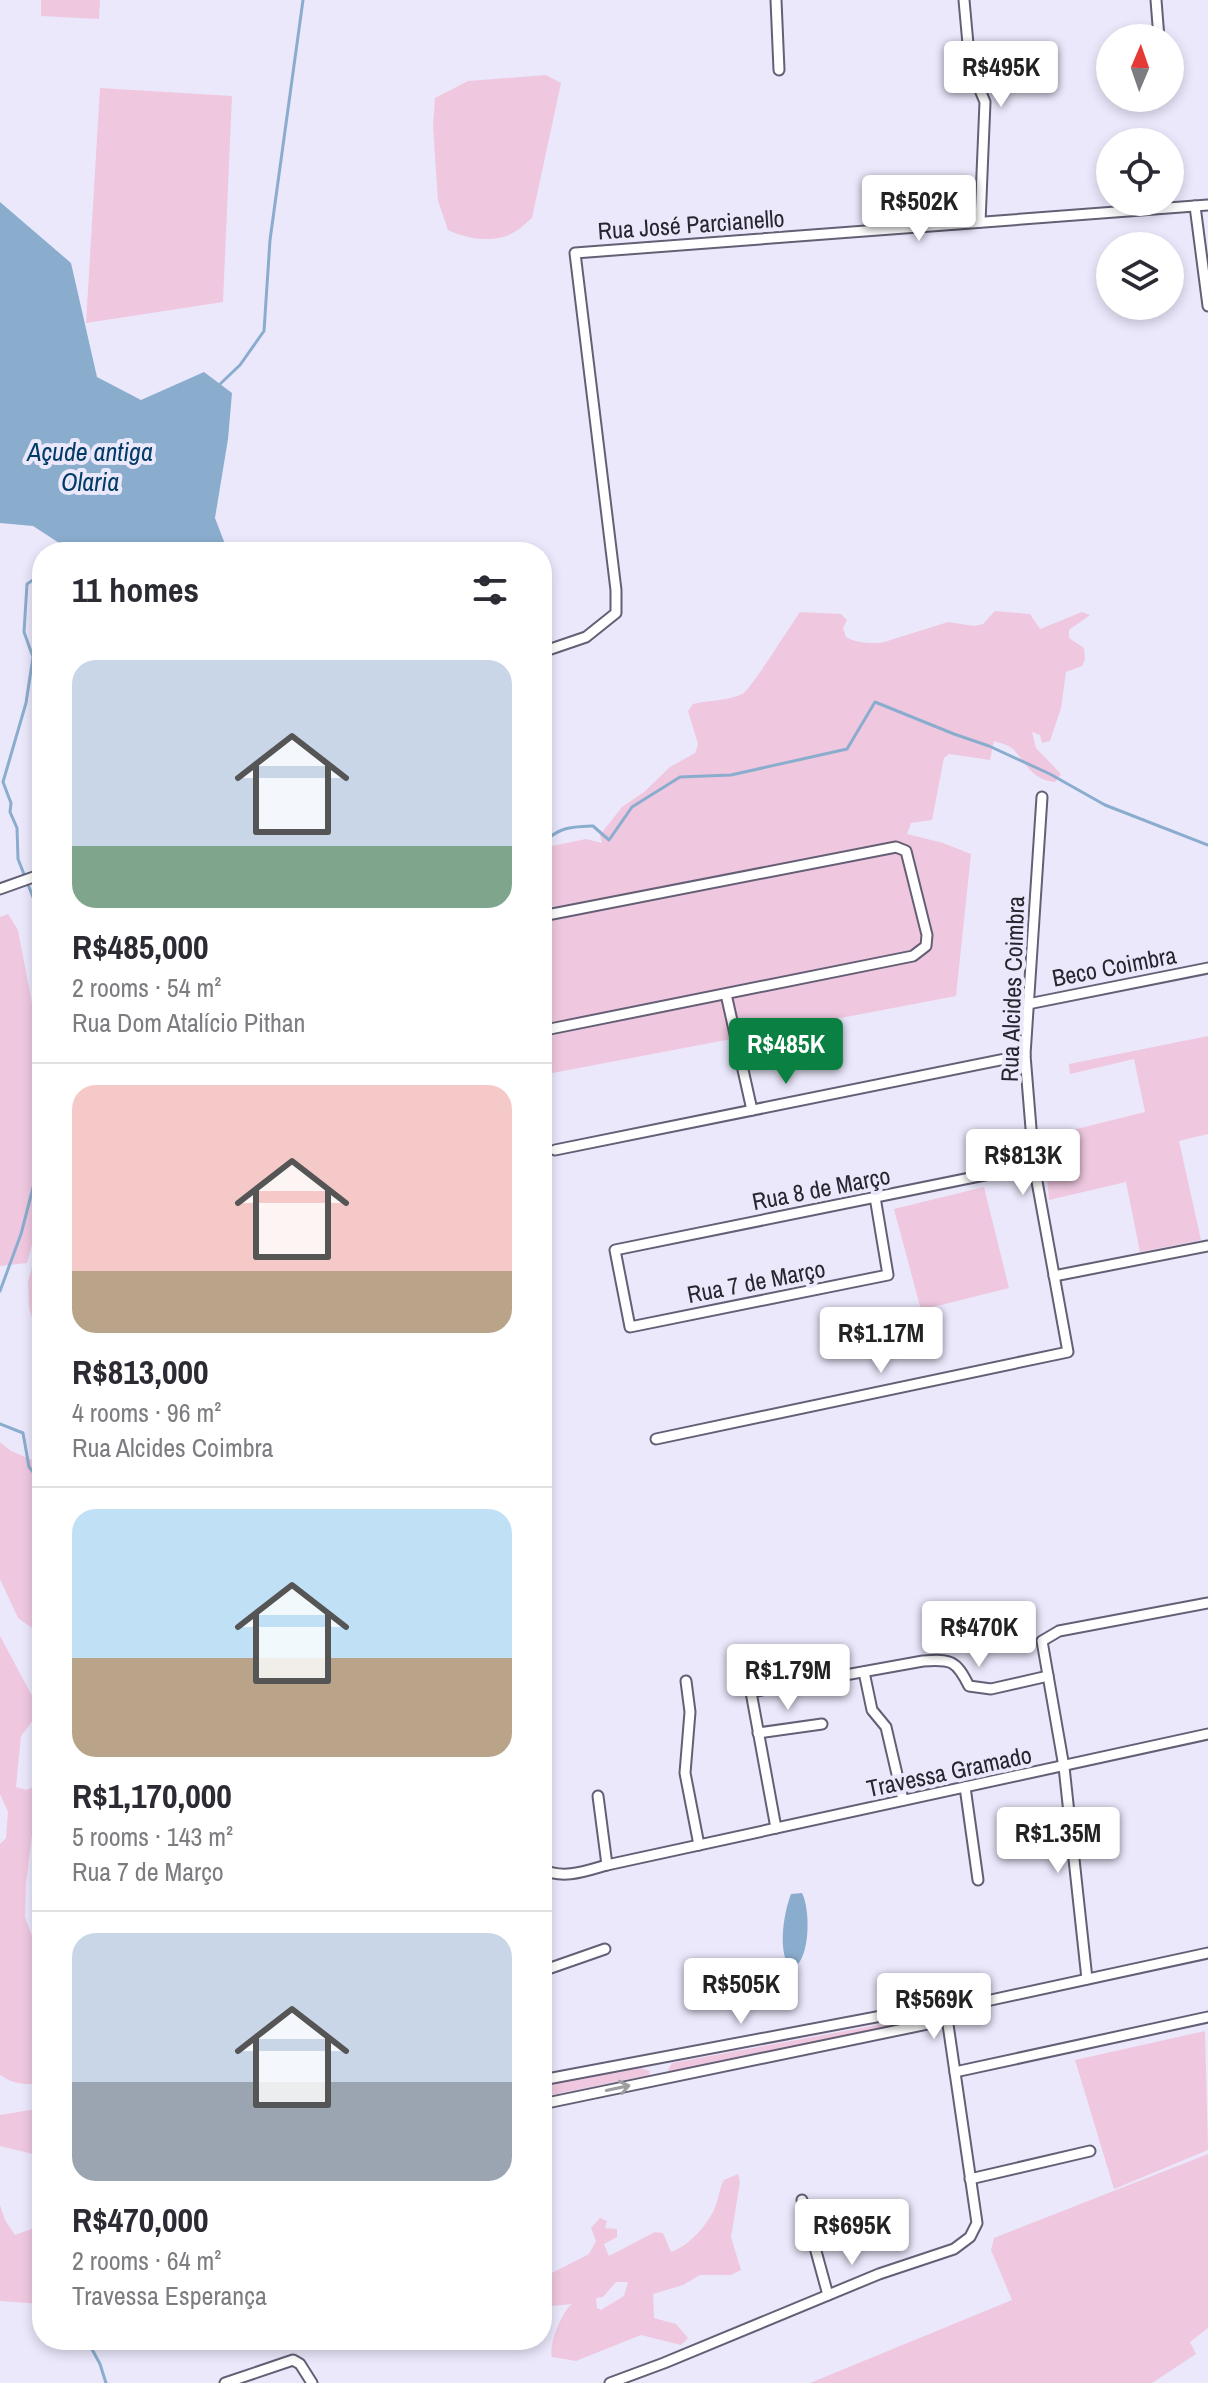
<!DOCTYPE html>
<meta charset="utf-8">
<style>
body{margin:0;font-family:"Archivo Narrow",sans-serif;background:#f7f7f7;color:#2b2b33;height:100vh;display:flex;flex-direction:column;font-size:30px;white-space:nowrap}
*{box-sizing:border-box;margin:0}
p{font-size:26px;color:#7c7c81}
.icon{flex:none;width:44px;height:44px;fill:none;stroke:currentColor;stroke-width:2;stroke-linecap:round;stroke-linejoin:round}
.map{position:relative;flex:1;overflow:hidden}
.drawer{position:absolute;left:32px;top:542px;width:520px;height:1808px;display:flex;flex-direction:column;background:#fff;border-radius:32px;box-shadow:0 4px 12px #0003}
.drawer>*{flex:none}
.needle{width:52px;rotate:2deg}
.buttons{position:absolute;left:1096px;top:24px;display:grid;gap:16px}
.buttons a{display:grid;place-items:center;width:88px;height:88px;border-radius:50%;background:#fff;box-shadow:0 4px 12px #0003;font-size:40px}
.price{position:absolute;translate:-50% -68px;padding:0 18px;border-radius:8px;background:#fff;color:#222;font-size:26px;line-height:52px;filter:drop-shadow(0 2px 4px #0008)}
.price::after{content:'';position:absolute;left:50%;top:48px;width:24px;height:18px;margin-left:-12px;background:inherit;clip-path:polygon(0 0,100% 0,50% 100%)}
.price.on{background:#0b8043;color:#fff}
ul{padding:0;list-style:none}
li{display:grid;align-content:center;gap:16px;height:424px;padding:0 40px}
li+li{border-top:2px solid #e1e1e2}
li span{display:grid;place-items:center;height:248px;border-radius:24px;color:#555}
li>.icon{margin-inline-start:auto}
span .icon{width:144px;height:144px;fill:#fffc;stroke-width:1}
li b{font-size:34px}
h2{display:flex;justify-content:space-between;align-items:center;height:96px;padding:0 40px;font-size:34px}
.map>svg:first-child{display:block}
.green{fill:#efc8e0;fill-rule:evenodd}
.water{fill:#8aadce}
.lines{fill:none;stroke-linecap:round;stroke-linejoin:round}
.stream{stroke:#8aadce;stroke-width:3}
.minor-casing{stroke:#645f75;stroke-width:13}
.minor{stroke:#fff;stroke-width:9}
.oneway{stroke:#9e9da1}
.labels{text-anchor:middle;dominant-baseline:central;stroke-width:8;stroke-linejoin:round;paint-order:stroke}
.street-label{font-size:24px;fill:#27252e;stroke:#ebe8fc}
.water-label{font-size:26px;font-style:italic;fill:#023c66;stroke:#ebe8fc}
</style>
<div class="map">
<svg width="1208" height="2383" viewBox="0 0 1208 2383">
<rect width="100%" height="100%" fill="#ebe8fc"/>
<!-- green -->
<g class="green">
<polygon points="41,0 100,0 99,19 41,16"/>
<path d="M546,75L561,83L532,218C526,223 519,230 511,234C494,243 466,239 448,230L438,201L433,126L435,98L468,81Z"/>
<polygon points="100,88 232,96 223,302 86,323"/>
<path d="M995,611L1030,614L1040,629L1082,612L1090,615L1069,630V638L1084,648L1085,659L1082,666L1066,672L1061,708L1050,741L1042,743L1040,735L1032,732L1036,748L1061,774L1055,782C1032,780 1027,764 1013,749C1008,745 1000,743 994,741L990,760L949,754L944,758L932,820L911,823L907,834L943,843L971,854L956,996L542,1075V848L586,839L602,843L600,835L622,807L644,792L670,767L695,753L698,744L688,711L693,704C708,700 728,701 742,694C750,691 790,626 800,612L841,614L847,620L843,628L846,637C856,643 868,643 881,643L948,622L974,626L983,624Z"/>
<polygon points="8,914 18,930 42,1056 42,1207 27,1263 0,1266 0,917"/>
<polygon points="1208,1036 1208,1134 1179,1141 1201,1240 1140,1252 1126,1182 1049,1200 1044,1137 1145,1112 1134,1059 1070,1074 1069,1064"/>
<polygon points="984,1187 1009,1288 921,1310 894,1209"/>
<polygon points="42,1230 42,1348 29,1308 28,1282"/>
<polygon points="0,1442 11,1451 42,1464 42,1630 35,1630 18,1618 0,1579"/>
<path d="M0,1636L37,1705V1715L21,1736L16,1787L26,1790L36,1786L42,1771V1817L32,1834L26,1884L25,1917L32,1936L42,1950V2083C25,2085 15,2085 0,2075V1844L6,1838L8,1812L0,1794Z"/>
<polygon points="931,2015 934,2016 933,2019 670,2074 668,2070 672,2063"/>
<polygon points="1205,2031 1208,2150 1114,2189 1075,2060"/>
<polygon points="637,2067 650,2071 649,2075 542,2097 542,2084"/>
<polygon points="42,2108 42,2167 41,2156 0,2146 0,2115"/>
<polygon points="1208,2154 1208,2328 1190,2342 1196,2354 1152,2383 810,2383 1012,2300 991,2250 994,2238"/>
<path d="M738,2174L740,2182L731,2237L741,2270L731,2275H700L683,2285L653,2294L654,2318L676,2324L688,2338L681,2345L641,2335L576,2361L552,2357C548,2346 562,2311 572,2304L552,2306L542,2297V2278L589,2254L596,2241L591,2228L600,2218L607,2221L605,2228L617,2229V2237L604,2244L609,2256L655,2232L663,2233L671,2252C689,2246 709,2224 716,2205C719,2197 719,2189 724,2180ZM616,2282H628L624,2296L601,2310L597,2308L596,2298L603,2297Z"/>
<polygon points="0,2205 5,2220 15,2235 34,2228 42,2205 42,2304 0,2301"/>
</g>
<!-- water -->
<g class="water">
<polygon points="0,202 71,263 97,377 141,400 204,372 232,393 228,439 215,518 228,552 73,552 33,526 0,523"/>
<path d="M802,1893C810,1909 810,1950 798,1964H788C778,1948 784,1912 791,1894Z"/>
</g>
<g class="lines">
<!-- stream -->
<g class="stream">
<polyline points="219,385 240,365 264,331 270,240 303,0"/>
<polyline points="42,574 27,584 24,632 33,657 26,703 3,782 11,803 10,812 17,828 18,859 42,920"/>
<path d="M542,843C561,827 568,827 593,826L609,840L632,807L680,777L731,775L847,749L875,702L954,734L989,746L1050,774L1105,805L1208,845"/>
<polyline points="0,1291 21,1234 42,1153"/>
<polyline points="0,1424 23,1433 29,1467 42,1483"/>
<polyline points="87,2340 100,2364 106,2383"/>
</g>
<!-- minor casing -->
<g class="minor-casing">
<g id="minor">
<polyline points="776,0 779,70"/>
<polyline points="964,0 970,66 985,102 980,222"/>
<polyline points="1156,0 1159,38"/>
<polyline points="1195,206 1208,306"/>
<polyline points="542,652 586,637 616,613 616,590 575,253 1208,205"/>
<polyline points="0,889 42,874"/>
<polyline points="542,916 896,847 906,851 927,935 926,946 913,956 550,1029 542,1028"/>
<polyline points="726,994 752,1110"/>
<polyline points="1028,1004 1208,968"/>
<polyline points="555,1150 1025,1055"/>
<polyline points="875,1197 888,1275 630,1327 615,1250 1034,1165"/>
<polyline points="1054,1276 1208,1246"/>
<polyline points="656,1439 1068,1352 1034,1165 1025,1055 1042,797"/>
<polyline points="864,1672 872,1710 886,1727 903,1800"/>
<polyline points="686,1681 690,1712 685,1773 699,1845"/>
<polyline points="758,1733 822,1724"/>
<polyline points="965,1787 978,1880"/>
<polyline points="598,1796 607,1865"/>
<path d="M776,1828L751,1692L923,1661C951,1659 956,1660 969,1686L991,1689L1048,1676"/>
<path d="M542,1869C563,1880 586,1871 607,1865L1208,1734"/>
<polyline points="542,1971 605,1949"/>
<polyline points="1087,1979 1064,1767 1042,1641 1059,1631 1208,1603"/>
<polyline points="955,2072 1208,2017"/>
<polyline points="542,2080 945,2004 968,2005 1208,1953"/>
<polyline points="542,2104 947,2020 968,2005"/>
<polyline points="970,2179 1090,2151"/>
<polyline points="802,2200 828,2295"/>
<polyline points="225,2383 293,2360 300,2364 312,2383"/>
<polyline points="610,2383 664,2363 879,2274 954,2249 970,2237 977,2223 945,2004"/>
</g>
</g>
<!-- minor -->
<use href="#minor" class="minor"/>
</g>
<!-- one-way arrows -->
<defs><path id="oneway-shaft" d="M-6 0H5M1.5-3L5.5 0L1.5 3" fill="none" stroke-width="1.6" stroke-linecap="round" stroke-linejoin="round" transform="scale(2)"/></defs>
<use class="oneway" href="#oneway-shaft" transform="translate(618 2088) rotate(-12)"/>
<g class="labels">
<!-- street labels -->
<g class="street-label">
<text transform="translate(691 224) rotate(-4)">Rua José Parcianello</text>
<text transform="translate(1114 966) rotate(-11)">Beco Coimbra</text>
<text transform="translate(1012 989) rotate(-88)">Rua Alcides Coimbra</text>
<text transform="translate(821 1188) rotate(-11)">Rua 8 de Março</text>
<text transform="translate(756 1281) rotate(-11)">Rua 7 de Março</text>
<text transform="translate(949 1771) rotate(-12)">Travessa Gramado</text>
</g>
<!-- water labels -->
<g class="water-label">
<text x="90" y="451">Açude antiga<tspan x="90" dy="30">Olaria</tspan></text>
</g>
</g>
</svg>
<div class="buttons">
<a><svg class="needle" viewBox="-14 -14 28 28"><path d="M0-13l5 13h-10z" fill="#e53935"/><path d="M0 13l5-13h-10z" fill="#7c7c81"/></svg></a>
<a><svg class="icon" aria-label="locate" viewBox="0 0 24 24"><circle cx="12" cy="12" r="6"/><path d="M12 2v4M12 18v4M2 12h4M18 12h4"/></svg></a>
<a><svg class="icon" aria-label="layers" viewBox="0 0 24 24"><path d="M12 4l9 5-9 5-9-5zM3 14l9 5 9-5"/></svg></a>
</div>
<b class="price" style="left:1001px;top:109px">R$495K</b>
<b class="price" style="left:919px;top:243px">R$502K</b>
<b class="price on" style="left:786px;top:1086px">R$485K</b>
<b class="price" style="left:1023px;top:1197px">R$813K</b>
<b class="price" style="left:881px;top:1375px">R$1.17M</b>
<b class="price" style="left:979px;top:1669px">R$470K</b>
<b class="price" style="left:788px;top:1712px">R$1.79M</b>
<b class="price" style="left:1058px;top:1875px">R$1.35M</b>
<b class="price" style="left:741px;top:2026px">R$505K</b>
<b class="price" style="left:934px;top:2041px">R$569K</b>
<b class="price" style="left:852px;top:2267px">R$695K</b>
<section class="drawer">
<h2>11 homes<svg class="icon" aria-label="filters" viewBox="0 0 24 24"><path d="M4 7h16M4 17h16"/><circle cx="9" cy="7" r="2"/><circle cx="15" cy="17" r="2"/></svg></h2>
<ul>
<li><span style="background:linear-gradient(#c9d6e8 75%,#7fa58c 0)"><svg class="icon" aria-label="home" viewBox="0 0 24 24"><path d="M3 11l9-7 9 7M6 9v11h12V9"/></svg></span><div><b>R$485,000</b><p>2 rooms · 54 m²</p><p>Rua Dom Atalício Pithan</p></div></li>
<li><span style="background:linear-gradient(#f6c9c9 75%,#b9a48a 0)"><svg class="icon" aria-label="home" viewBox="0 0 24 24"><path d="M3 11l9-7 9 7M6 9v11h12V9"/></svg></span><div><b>R$813,000</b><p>4 rooms · 96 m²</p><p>Rua Alcides Coimbra</p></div></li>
<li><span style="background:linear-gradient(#bfe0f5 60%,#b9a48a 0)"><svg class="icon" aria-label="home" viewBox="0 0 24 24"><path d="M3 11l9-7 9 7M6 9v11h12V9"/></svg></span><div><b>R$1,170,000</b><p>5 rooms · 143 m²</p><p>Rua 7 de Março</p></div></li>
<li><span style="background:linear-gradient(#c9d6e8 60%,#9aa5b1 0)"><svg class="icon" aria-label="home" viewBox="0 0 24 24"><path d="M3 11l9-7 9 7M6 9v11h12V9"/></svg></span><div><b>R$470,000</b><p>2 rooms · 64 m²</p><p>Travessa Esperança</p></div></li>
</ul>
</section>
</div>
